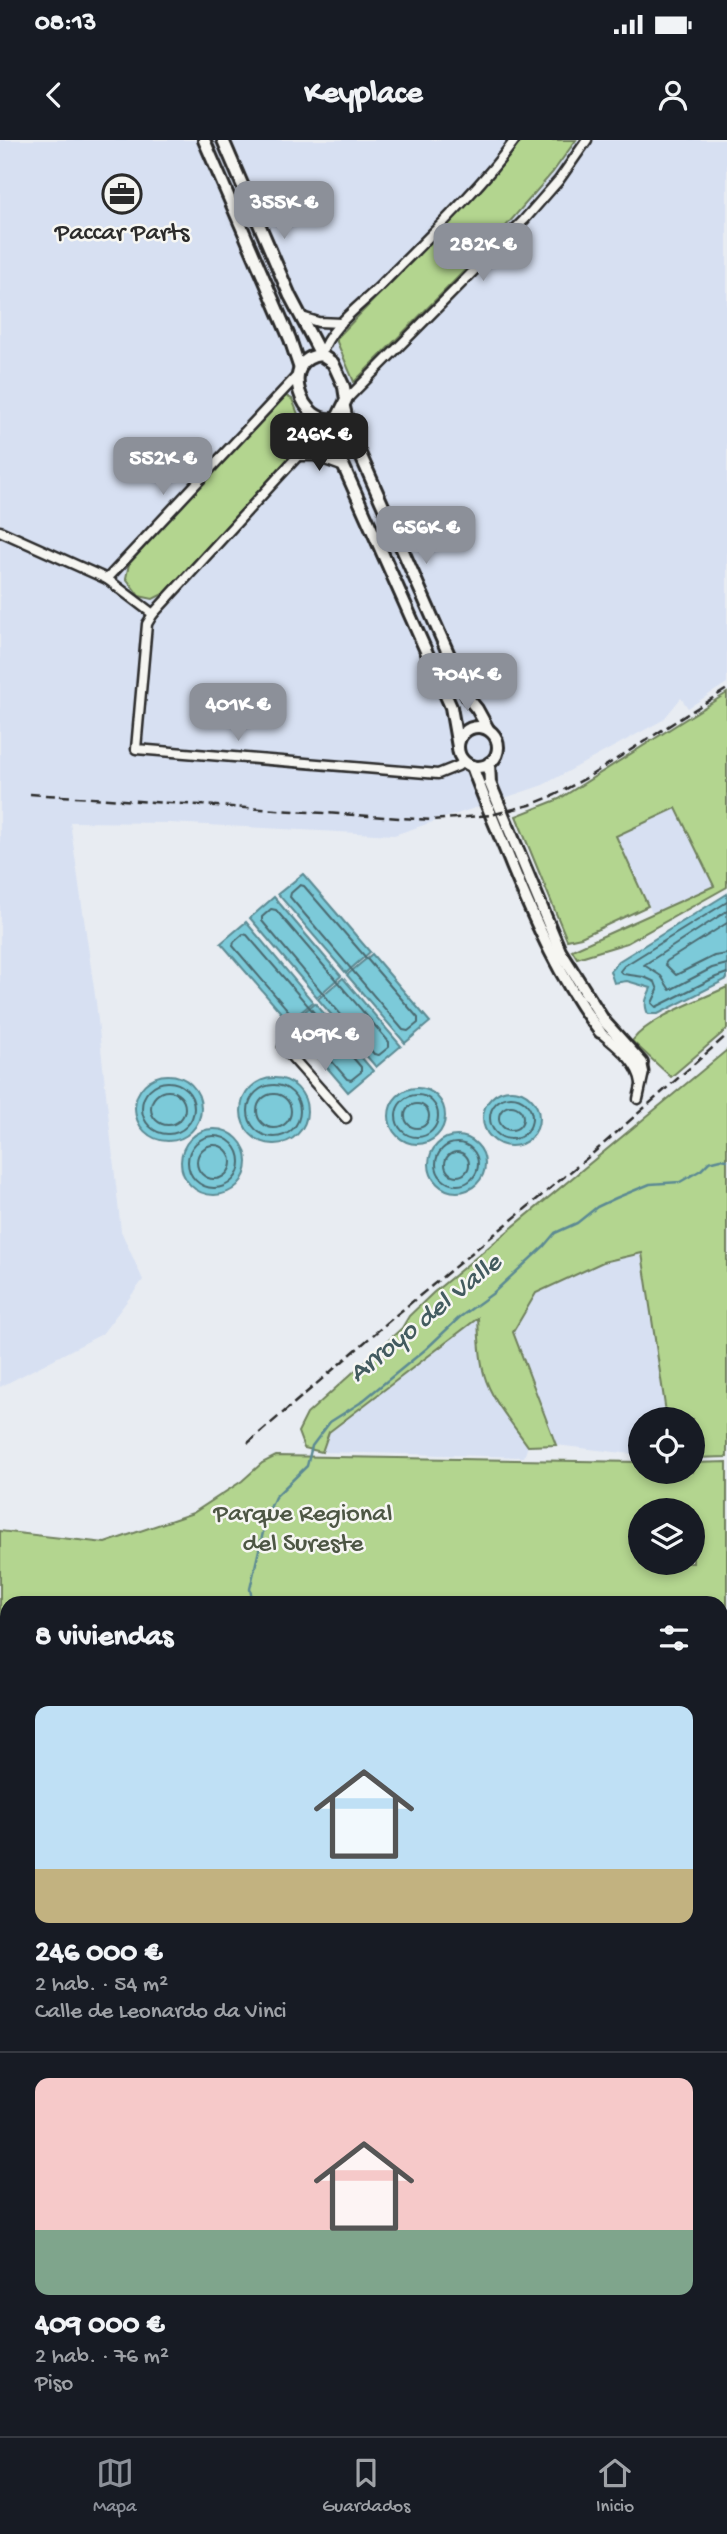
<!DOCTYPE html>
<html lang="es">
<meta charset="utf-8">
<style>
body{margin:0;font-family:"Gochi Hand",sans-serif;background:#20242c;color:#f1f3f6;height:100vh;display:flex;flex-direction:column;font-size:26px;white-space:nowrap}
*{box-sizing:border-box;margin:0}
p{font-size:23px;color:#9ea1a6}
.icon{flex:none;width:38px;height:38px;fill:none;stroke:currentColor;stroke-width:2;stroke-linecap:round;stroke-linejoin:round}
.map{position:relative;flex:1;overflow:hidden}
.details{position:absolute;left:0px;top:1456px;width:728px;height:840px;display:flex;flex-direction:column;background:#171b24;border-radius:21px 21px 0 0;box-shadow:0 4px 10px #0003}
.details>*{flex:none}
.fabs{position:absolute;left:628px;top:1267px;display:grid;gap:14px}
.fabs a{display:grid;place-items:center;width:77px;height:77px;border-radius:50%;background:#171b24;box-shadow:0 4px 10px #0003;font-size:35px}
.price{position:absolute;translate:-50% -60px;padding:0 16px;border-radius:14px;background:#8c9099;color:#fff;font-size:23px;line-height:46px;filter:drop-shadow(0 2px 4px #0008)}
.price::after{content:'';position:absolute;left:50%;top:42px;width:21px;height:16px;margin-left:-10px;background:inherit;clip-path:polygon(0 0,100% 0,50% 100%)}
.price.current{background:#222;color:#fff}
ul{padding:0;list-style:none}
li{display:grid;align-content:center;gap:14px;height:371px;padding:0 35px}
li+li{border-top:2px solid #363941}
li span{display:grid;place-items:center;height:217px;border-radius:14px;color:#555}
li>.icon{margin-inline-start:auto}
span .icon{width:126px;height:126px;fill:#fffc;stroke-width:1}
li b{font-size:30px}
h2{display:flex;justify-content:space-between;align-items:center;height:84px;padding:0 35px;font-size:30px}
.status{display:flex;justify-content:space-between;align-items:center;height:49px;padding:0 35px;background:#171b24;direction:ltr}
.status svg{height:19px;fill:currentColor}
header{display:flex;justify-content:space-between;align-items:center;height:91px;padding:0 35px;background:#171b24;font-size:32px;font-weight:700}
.tab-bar{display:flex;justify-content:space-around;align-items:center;height:98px;border-top:2px solid #363941;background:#171b24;font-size:19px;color:#9ea1a6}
.tab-bar a{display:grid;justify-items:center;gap:4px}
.tab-bar .current{color:#8c9099}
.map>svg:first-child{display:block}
.built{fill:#d7e0f2}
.green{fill:#b3d58f;stroke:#6f805d;stroke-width:2;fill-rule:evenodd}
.water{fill:#7ccad9;stroke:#5c8a93;stroke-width:2}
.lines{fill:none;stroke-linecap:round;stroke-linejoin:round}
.shore{stroke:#4b6b71;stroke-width:2}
.stream{stroke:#5c8a93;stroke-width:2.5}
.canal{stroke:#7ccad9;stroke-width:10}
.minor-casing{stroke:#2b2b2b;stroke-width:13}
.secondary-casing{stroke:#2b2b2b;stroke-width:16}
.minor{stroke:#f6f6f2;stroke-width:8}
.secondary{stroke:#f6f6f2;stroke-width:10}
.rail{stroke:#2b2b2b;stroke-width:2.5;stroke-dasharray:10 5;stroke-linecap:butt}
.labels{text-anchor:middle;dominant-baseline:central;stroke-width:5;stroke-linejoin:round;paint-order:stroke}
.poi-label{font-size:26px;fill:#2b2b2b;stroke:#f6f6f2}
.park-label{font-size:26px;fill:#4d5644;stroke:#f6f6f2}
.water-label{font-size:28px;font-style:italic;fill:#435b5f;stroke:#f6f6f2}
</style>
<div class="status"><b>08:13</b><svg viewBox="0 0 49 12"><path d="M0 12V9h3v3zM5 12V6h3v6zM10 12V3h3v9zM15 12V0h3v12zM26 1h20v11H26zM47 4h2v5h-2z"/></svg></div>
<header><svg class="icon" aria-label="back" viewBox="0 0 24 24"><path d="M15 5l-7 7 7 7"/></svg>Keyplace<svg class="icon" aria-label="person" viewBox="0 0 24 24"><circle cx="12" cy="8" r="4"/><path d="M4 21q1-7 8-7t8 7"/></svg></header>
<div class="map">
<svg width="727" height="2296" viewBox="0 0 727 2296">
<rect width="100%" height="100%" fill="#e8ecf2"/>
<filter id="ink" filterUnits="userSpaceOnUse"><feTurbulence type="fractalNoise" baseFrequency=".0143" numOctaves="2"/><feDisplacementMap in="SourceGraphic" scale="14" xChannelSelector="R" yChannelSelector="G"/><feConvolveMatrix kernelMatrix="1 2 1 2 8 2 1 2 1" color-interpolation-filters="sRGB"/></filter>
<g filter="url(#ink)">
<!-- built -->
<g class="built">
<polygon points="0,0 727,0 727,543 688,568 681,558 663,580 543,645 394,695 169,683 70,682 96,862 121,1091 143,1140 102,1194 0,1247"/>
<polygon points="676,668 714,746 652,773 615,696"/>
<polygon points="642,1113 667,1279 640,1279 640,1315 556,1305 512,1192 536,1153 603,1122"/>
<polygon points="479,1177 478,1202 491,1252 528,1306 524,1317 322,1312 328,1292"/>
</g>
<!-- green -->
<g class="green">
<polygon points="522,0 576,0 553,32 486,109 354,242 337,202 337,198 468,62"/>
<polygon points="286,256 292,259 305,292 304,302 165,453 153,459 139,456 126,438 129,424 278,261"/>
<polygon points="727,553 727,747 627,803 577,818 572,810 714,746 676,668 616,696 648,766 581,797 567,800 516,676 559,659"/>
<path d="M727,847V889L671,937L632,901C650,877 700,860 727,847Z"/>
<path d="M727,910V1317L693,1318V1279H667L642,1113L603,1122L536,1153L513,1192L556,1305L528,1306C513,1284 491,1260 484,1234C479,1215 479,1197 478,1178L329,1292L322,1312L304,1308L298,1292L307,1274L402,1188L409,1176L433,1153Z"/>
<path d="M276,1316L640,1322V1332H693V1323L727,1322V2296H0V1391L105,1403L193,1373L242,1341L262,1323ZM640,1370H693V1423H640ZM7,1463H721V2289H7Z"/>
</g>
<!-- water -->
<g class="water">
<polygon points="303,734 370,812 346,833 278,754"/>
<path d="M727,754V839L658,874H648C643,863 647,857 651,848L627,841L614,843L610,831L619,821Z"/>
<polygon points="274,757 341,836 317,857 250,778"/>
<polygon points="246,782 313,862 289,882 221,803"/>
<polygon points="372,814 430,882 405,903 347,835"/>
<polygon points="343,838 401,906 376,927 318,859"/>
<polygon points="315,863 373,931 348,952 290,884"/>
<circle cx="168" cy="968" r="33"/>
<circle cx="274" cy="971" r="33"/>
<circle cx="417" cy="976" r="28"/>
<circle cx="511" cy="978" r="28"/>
<circle cx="214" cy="1022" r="33"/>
<circle cx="457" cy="1024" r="28"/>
</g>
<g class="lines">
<!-- shore -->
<g class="shore">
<polygon points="300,745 304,746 418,878 418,883 408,891 403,890 290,757 291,753"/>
<polyline points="727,762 624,826 620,831 623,834 644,837 655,842 658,850 652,863 656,867 716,837 727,833"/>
<polygon points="271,769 276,770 389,902 389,907 379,915 374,914 262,781 262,777"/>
<polyline points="727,771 644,825 661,836 670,850 712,828 727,824"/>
<polyline points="727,783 667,821 665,824 676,835 714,816 727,814"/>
<polygon points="243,794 247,795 361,927 361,932 351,940 347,939 233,806 234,802"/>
<circle cx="168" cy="968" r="26"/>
<circle cx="274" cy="971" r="26"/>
<circle cx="168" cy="968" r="17"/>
<circle cx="274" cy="971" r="17"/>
<circle cx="417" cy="976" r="21"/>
<circle cx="511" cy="978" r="21"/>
<circle cx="417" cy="976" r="12"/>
<circle cx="511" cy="978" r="12"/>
<circle cx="214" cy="1022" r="26"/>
<circle cx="457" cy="1024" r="21"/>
<circle cx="214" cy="1022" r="17"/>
<circle cx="457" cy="1024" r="12"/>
</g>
<!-- stream -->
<polyline class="stream" points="253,1463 250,1449 267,1375 275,1357 307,1326 312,1306 330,1282 360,1263 426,1209 460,1177 492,1154 544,1106 555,1093 577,1083 597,1067 616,1058 650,1044 680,1042 701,1030 709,1022 721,1019 727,1020"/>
<!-- canal -->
<g class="canal">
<polyline points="0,1588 7,1589"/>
<polyline points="686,2289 689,2296"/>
</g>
<!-- minor casing -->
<g class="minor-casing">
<g id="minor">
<polyline points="302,177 318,182 341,183"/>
<path d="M321,215C330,186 359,167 380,146C424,101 478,51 515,0"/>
<polyline points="346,260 524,80 559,40 587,0"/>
<polyline points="320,279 317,295 153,474 147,484 136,609 438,634 458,626 464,621"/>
<polyline points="299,316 314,316 344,327"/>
<polyline points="0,391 107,439"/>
<polyline points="153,474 107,439 297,236"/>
<path d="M600,892C616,906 638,921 641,943"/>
<polyline points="283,907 346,978"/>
<polyline points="638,959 644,932 642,923"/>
</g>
</g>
<!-- secondary casing -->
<g class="secondary-casing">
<g id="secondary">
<polyline points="204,0 290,199 300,229"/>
<path d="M223,0L290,156L321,215L333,223L344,247L346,260L337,278C301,289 278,218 321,215"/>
<polyline points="344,267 349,289 468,558 477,569 488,589"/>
<polyline points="323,280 451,567 458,607"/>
<circle cx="478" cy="607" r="20"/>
<polyline points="489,623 490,643 560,811 604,881 642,923"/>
<path d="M472,626C484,660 499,693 512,726C536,784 561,841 600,892"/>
</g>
</g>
<!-- minor -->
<use href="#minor" class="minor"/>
<!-- secondary -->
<use href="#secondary" class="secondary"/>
<!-- rail -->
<g class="rail">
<polyline points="30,654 432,680 491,675 530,665 555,655 588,637 727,549"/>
<polyline points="248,1303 395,1176 592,1014 727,895"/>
</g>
</g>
</g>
<!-- icons -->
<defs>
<g id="office-ring" transform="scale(2.0125)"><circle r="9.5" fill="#f6f6f2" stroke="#2b2b2b" stroke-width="1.5"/><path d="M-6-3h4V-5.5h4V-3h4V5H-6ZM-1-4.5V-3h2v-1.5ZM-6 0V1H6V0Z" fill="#2b2b2b"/></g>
</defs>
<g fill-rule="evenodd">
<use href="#office-ring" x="122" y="54"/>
</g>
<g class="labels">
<!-- poi labels -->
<g class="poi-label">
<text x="122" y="94">Paccar Parts</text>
</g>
<!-- park labels -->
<g class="park-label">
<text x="303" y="1375">Parque Regional<tspan x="303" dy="30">del Sureste</tspan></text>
</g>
<!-- water labels -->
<g class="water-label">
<text transform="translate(426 1179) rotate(-39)">Arroyo del Valle</text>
</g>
</g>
</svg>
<div class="fabs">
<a><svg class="icon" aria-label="locate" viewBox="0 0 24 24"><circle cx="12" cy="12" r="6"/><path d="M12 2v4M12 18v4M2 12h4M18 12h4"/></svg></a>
<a><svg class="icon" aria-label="layers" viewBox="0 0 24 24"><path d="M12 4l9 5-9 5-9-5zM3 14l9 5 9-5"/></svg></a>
</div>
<b class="price" style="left:284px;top:101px">355K €</b>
<b class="price" style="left:483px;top:143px">282K €</b>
<b class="price current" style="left:319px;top:333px">246K €</b>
<b class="price" style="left:163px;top:357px">552K €</b>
<b class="price" style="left:426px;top:426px">656K €</b>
<b class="price" style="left:467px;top:573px">704K €</b>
<b class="price" style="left:238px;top:603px">401K €</b>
<b class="price" style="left:325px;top:933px">409K €</b>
<section class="details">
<h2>8 viviendas<svg class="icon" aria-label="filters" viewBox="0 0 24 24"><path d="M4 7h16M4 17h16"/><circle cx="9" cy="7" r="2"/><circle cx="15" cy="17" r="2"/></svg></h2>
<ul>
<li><span style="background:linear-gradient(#bfe0f5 75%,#c2b280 0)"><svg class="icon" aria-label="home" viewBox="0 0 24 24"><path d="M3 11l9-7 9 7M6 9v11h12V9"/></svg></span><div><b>246 000 €</b><p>2 hab. · 54 m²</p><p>Calle de Leonardo da Vinci</p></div></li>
<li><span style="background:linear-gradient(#f6c9c9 70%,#7fa58c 0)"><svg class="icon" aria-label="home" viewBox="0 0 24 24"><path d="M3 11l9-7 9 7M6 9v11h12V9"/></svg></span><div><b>409 000 €</b><p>2 hab. · 76 m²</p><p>Piso</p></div></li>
</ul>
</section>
</div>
<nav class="tab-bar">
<a class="current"><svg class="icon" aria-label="map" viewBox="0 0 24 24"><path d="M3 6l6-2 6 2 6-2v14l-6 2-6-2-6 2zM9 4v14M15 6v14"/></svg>Mapa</a>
<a><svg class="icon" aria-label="saved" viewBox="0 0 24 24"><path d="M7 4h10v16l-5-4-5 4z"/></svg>Guardados</a>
<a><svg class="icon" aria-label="home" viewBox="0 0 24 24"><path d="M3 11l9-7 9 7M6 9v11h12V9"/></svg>Inicio</a>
</nav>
